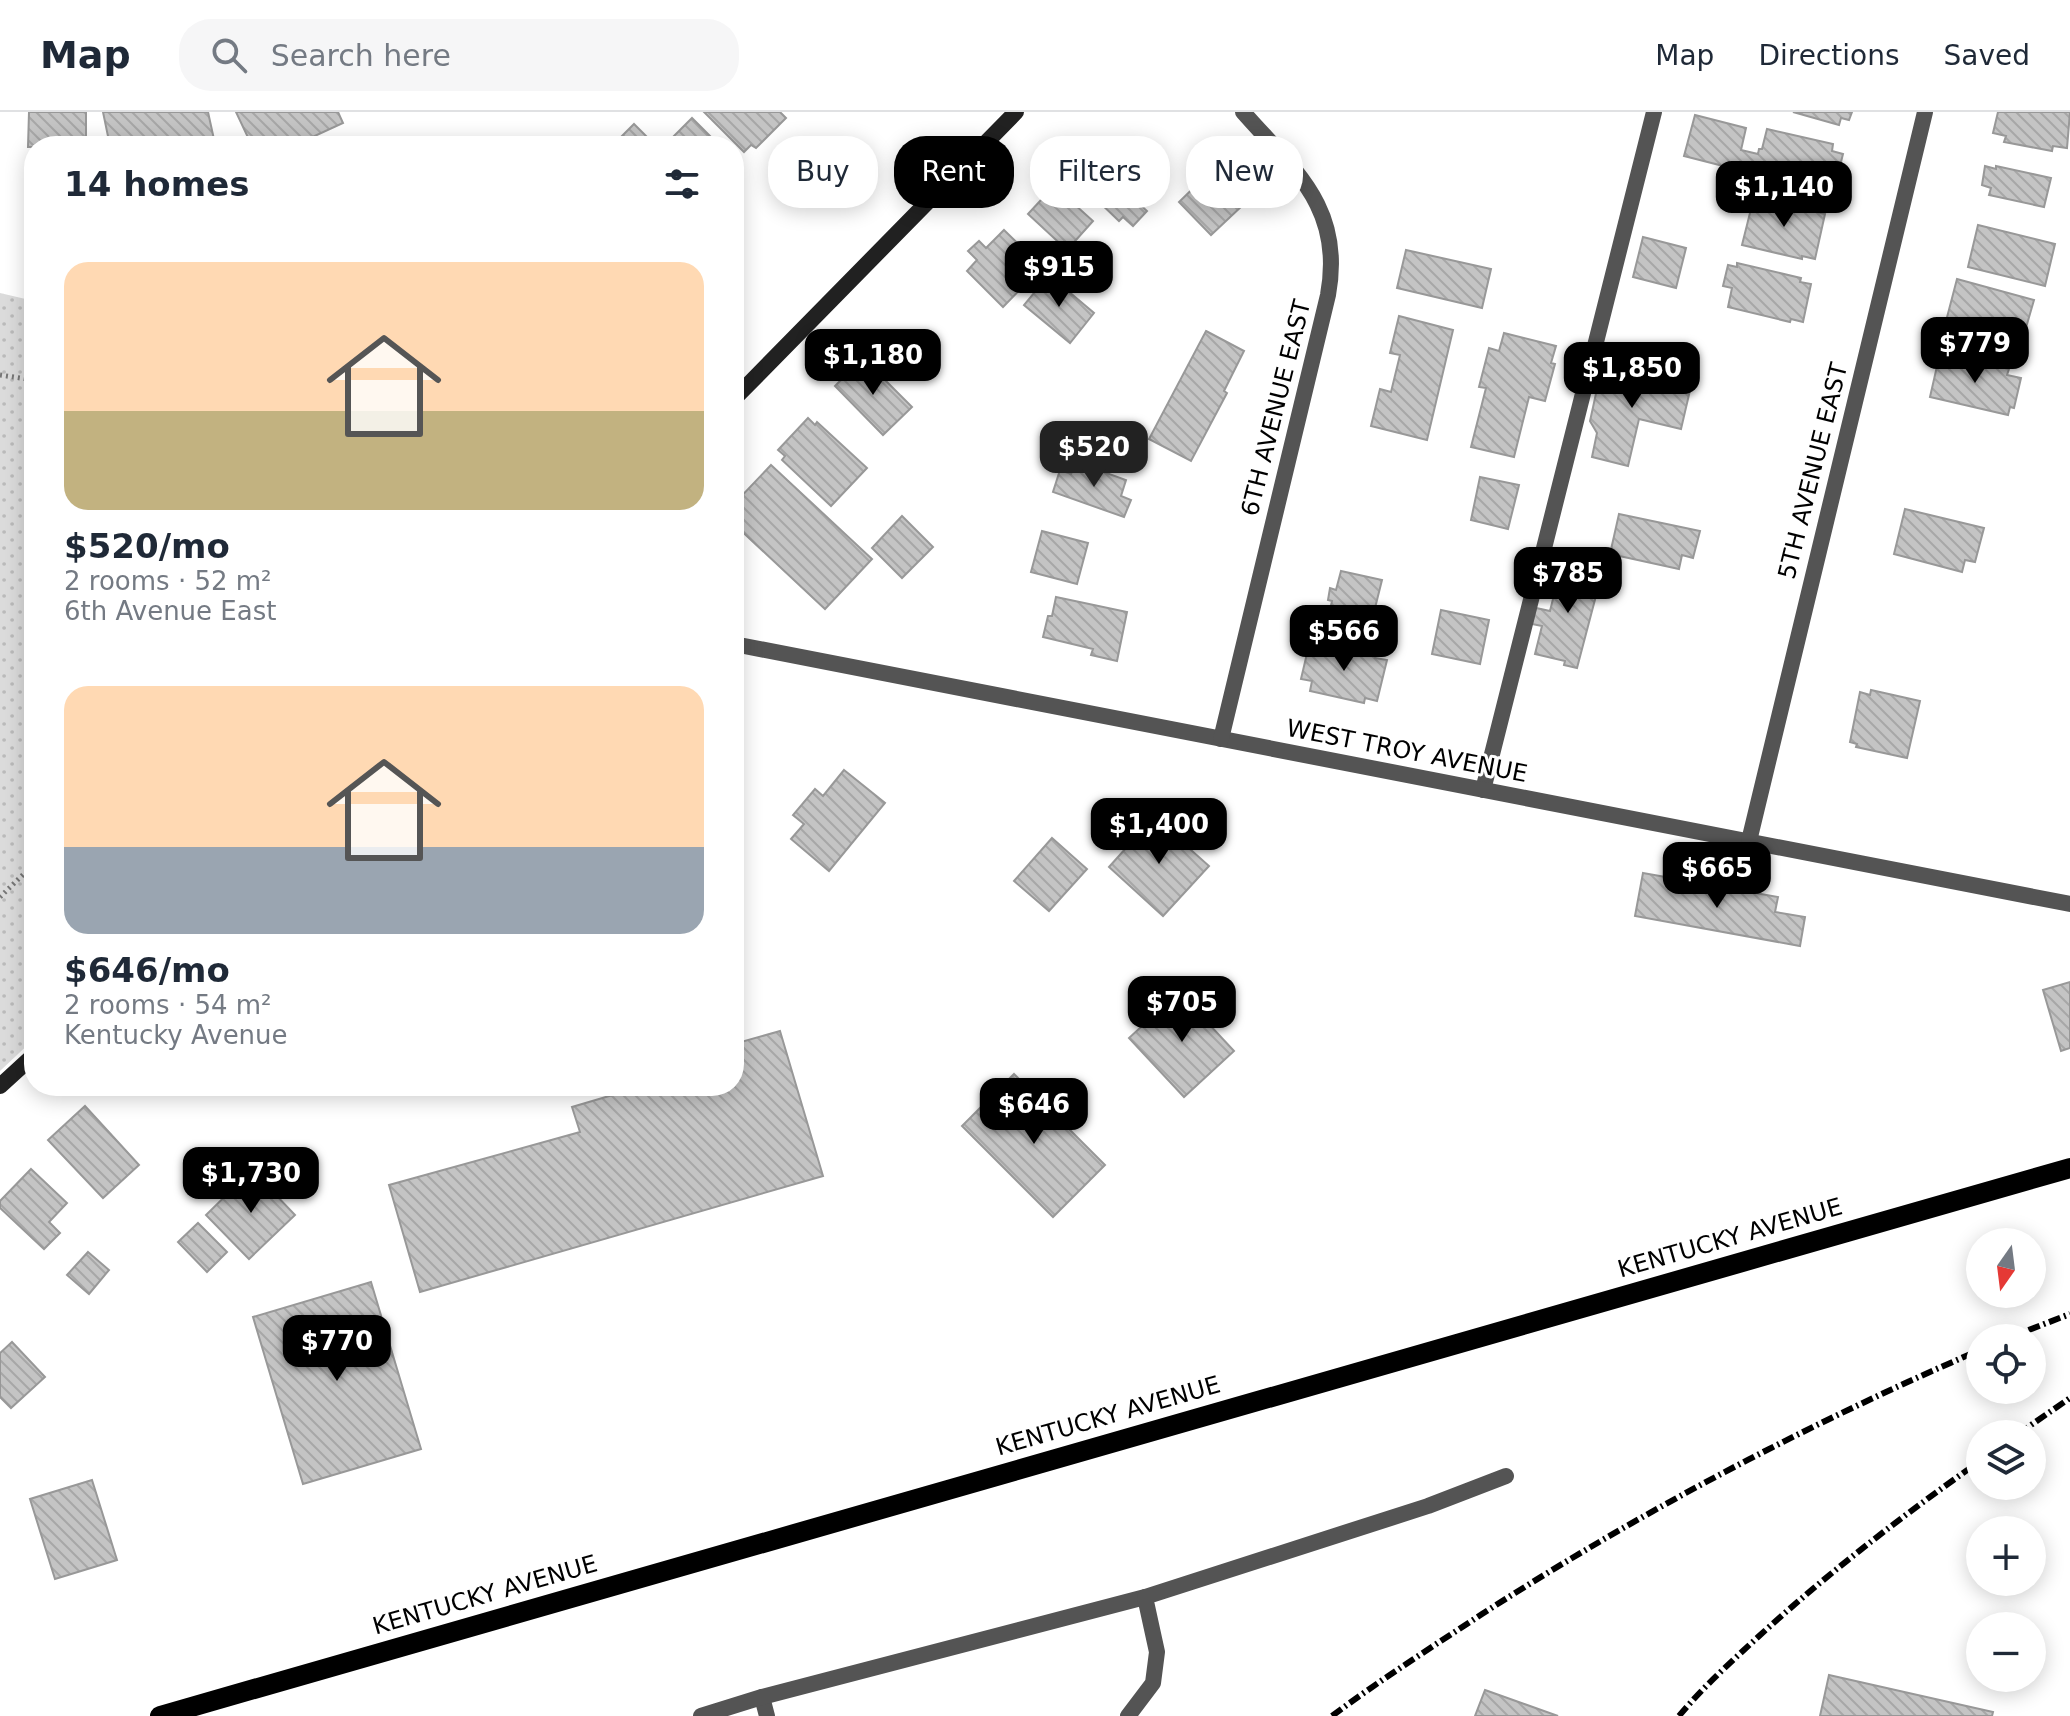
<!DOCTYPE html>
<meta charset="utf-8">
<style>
body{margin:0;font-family:"DejaVu Sans",sans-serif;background:#f6f6f7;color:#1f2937;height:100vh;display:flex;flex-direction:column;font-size:30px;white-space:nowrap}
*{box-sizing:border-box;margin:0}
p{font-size:26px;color:#747a83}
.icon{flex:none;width:44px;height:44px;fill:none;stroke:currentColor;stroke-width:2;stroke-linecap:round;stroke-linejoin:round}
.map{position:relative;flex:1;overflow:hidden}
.details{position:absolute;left:24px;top:24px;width:720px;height:960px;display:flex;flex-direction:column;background:#fff;border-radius:32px;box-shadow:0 4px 20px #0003}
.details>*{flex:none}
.banner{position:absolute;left:768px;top:24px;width:760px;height:72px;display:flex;gap:16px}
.needle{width:52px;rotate:194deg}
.fabs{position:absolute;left:1966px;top:1116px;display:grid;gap:16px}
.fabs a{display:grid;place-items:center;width:80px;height:80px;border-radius:50%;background:#fff;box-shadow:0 4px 20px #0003;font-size:40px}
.price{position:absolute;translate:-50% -68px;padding:0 18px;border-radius:16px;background:#000;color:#fff;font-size:26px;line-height:52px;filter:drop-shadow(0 2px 4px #0008)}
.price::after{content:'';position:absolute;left:50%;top:48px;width:24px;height:18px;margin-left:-12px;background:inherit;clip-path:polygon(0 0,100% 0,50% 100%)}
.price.selected{background:#222;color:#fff}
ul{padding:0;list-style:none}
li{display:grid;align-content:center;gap:16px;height:424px;padding:0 40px}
li span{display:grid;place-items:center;height:248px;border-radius:24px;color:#555}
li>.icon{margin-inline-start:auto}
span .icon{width:144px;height:144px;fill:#fffc;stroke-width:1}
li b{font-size:34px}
h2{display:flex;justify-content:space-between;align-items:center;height:96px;padding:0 40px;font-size:34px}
.chip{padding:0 28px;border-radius:32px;background:#fff;box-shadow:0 4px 20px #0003;font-size:28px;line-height:72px}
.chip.selected{background:#000;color:#fff}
header{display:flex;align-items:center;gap:48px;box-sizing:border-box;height:112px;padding:0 40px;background:#fff;border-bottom:2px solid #e0e1e3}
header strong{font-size:38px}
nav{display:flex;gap:44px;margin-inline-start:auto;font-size:28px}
.search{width:560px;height:72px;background:#f6f6f7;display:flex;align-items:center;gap:20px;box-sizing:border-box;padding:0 28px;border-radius:32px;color:#747a83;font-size:30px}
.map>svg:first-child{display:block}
.park{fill:url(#park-dots)}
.building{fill:url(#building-back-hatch);stroke:#989898;stroke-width:2}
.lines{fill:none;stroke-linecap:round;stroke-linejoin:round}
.path{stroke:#767676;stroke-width:5;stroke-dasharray:2 4;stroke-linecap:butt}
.lane{stroke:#545454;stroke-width:16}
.street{stroke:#545454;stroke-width:16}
.secondary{stroke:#212121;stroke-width:16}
.primary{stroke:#000;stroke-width:20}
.rail{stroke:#000;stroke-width:6;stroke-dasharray:12 4 2 4;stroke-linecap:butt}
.labels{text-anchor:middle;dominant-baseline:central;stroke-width:6;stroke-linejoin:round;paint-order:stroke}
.street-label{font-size:24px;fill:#000;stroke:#fff}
</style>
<header>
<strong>Map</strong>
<div class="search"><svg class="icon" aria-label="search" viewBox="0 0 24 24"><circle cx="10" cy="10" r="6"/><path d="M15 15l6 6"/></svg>Search here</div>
<nav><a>Map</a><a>Directions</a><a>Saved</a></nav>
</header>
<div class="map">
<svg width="2070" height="1604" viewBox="0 0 2070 1604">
<defs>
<pattern id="park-dots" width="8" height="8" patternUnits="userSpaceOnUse" patternTransform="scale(2)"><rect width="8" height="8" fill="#dbdbdb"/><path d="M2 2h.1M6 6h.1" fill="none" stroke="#bababa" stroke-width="1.8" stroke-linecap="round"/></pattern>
<pattern id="building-back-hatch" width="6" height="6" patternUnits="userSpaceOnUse" patternTransform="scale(2)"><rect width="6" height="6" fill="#c4c4c4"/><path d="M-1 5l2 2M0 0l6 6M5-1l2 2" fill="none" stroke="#a7a7a7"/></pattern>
</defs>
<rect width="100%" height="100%" fill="#fff"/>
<!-- park -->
<polygon class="park" points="0,181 34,189 34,927 0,959"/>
<!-- building -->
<g class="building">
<polygon points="29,0 86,0 86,34 28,35"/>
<polygon points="103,0 208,0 215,32 203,34 110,34"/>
<polygon points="236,0 338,0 343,11 293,34 252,34"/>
<polygon points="704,0 780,0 786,6 756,36 751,33 744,40"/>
<polygon points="1793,0 1852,0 1849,8 1841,6 1839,13"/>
<polygon points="1998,0 2070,0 2067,36 2053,34 2052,39 2004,30 2006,24 1993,21"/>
<polygon points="1695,3 1746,16 1741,38 1758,42 1759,37 1762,37 1767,17 1833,32 1832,39 1843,42 1834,78 1771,63 1772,61 1737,52 1735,57 1684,44"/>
<polygon points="692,6 720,34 664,34"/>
<polygon points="634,12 656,34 612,34"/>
<polygon points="1083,31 1090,39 1097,31 1148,79 1137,90 1147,99 1133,114 1123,105 1119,109 1067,59 1075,51 1069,46"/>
<polygon points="1985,54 1996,57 1996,54 2051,66 2044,95 1989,83 1991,76 1982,73"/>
<polygon points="1211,59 1243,93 1211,123 1179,90"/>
<polygon points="1054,74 1093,109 1067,138 1028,102"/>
<polygon points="1754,85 1825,102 1815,147 1802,144 1802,147 1742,133"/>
<polygon points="1978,113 2055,132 2045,174 1968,155"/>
<polygon points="1004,118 1042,155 1003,195 967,159 977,148 968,139 979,129 986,136"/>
<polygon points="1643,125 1686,136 1676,176 1633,165"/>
<polygon points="1406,138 1491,157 1482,196 1397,176"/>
<polygon points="1737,151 1801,166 1800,170 1811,172 1803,210 1791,207 1790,210 1728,195 1732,176 1723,174 1728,153 1737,155"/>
<polygon points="1049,163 1094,201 1070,231 1024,193"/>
<polygon points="1957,167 2034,188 2021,233 1945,213"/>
<polygon points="1399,204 1453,218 1427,328 1371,314 1380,277 1391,280 1400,243 1390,241"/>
<polygon points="1206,219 1244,239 1224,279 1227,281 1191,349 1149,327"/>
<polygon points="1504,221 1556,234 1551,251 1555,252 1545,289 1529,285 1514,345 1471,335 1486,276 1479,275 1489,236 1499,239"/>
<polygon points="1940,241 2009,257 2007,263 2021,266 2014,296 2010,295 2008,303 1930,285"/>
<polygon points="863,246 912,295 883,323 835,274"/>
<polygon points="1602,254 1691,274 1681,317 1639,307 1628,354 1592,345 1597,321 1590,309"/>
<polygon points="808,306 815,313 817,310 867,356 831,394 782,348 785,344 778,338"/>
<polygon points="1076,350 1126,368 1121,384 1131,388 1124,405 1053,380 1060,358 1071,362"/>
<polygon points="771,353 872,447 825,497 734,412 734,392"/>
<polygon points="1480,365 1519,373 1508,417 1471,408"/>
<polygon points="1905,397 1984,416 1975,450 1965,448 1962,460 1894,442"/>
<polygon points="1619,402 1700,419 1693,446 1682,443 1679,457 1610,442"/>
<polygon points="902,404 933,435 902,466 872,436"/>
<polygon points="1042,419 1088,431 1077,472 1031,460"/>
<polygon points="1562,451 1602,461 1577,556 1564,553 1565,549 1535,542 1542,514 1532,512 1536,496 1550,499"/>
<polygon points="1341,459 1382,468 1374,500 1385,502 1382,519 1328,507 1332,489 1328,488 1330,476 1336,478"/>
<polygon points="1056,485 1127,500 1117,549 1091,543 1093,537 1043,525 1048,504 1052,504"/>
<polygon points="1441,498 1489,508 1480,552 1432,542"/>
<polygon points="1321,531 1376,543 1375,546 1387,548 1377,589 1365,586 1364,591 1310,579 1312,569 1301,567 1309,533 1319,535"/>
<polygon points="1871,578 1920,589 1907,646 1856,635 1857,632 1850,630 1860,580 1870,583"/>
<polygon points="844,658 885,691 829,759 791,727 804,712 793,703 815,677 823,684"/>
<polygon points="1154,705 1209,754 1163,804 1109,755"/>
<polygon points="1052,726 1087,757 1049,799 1014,769"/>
<polygon points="1643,761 1778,785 1775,800 1805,805 1800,834 1635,804"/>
<polygon points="2070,870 2070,936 2061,939 2043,878"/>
<polygon points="1179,880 1234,939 1184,985 1129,926"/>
<polygon points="780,919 823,1064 420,1180 389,1073 580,1020 572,995 643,974 734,974 734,932"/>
<polygon points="1014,962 1105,1053 1053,1105 962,1014"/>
<polygon points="85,994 139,1053 103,1086 48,1028"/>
<polygon points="31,1057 67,1091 49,1110 60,1121 44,1137 0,1096 0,1089"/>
<polygon points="252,1058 295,1103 249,1147 206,1103"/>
<polygon points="198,1111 227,1140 207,1160 178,1130"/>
<polygon points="88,1140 109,1158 89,1182 67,1163"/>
<polygon points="371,1170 421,1337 303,1372 253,1205"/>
<polygon points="12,1230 45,1265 11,1296 0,1285 0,1241"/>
<polygon points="92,1368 117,1448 55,1467 30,1387"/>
<polygon points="1829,1563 1993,1600 1992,1604 1820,1604"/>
<polygon points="1485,1578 1558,1604 1475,1604"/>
</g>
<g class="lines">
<!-- path -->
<g class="path">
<polyline points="0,263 34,268"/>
<polyline points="0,785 34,752"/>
</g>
<!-- lane -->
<g class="lane">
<polyline points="1483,678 1654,0"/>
<polyline points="762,1585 767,1604"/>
<polyline points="701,1604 762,1585 1145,1485"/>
<polyline points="1128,1604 1153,1571 1157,1540 1145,1485 1428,1394 1506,1364"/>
</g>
<!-- street -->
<g class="street">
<polyline points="734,532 2070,792"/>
<path d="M1221,627L1328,183C1344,96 1295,59 1243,0"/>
<polyline points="1749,729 1925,0"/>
</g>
<!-- secondary -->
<g class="secondary">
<polyline points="734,287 1016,0"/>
<polyline points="0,974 34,943"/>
</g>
<!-- primary -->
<polyline class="primary" points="160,1604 2070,1056"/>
<!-- rail -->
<g class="rail">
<polyline points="2008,1226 2070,1202"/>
<polyline points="2018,1322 2070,1286"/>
<path d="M1332,1604C1380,1568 1432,1535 1482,1502C1642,1399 1806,1313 1980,1238"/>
<path d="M1679,1604C1702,1576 1731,1550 1758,1525C1828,1461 1902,1404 1980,1349"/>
</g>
</g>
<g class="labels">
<!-- street labels -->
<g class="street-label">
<text transform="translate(1276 296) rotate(-76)">6TH AVENUE EAST</text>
<text transform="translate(1813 359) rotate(-76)">5TH AVENUE EAST</text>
<text transform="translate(1407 639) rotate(11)">WEST TROY AVENUE</text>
<text transform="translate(1730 1126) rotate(-16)">KENTUCKY AVENUE</text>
<text transform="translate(1108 1304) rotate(-16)">KENTUCKY AVENUE</text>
<text transform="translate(485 1483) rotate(-16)">KENTUCKY AVENUE</text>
</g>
</g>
</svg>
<div class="fabs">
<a><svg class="needle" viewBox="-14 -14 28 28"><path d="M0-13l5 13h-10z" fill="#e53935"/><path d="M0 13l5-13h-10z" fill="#747a83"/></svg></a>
<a><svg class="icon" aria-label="locate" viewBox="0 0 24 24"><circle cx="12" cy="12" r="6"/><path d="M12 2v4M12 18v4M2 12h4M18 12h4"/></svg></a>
<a><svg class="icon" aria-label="layers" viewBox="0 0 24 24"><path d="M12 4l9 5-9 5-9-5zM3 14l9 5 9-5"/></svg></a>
<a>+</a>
<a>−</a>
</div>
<b class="price" style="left:1784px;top:117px">$1,140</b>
<b class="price" style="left:1059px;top:197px">$915</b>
<b class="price" style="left:1975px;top:273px">$779</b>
<b class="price" style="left:873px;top:285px">$1,180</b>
<b class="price" style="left:1632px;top:298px">$1,850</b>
<b class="price selected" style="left:1094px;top:377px">$520</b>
<b class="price" style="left:1568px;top:503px">$785</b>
<b class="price" style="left:1344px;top:561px">$566</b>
<b class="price" style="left:1159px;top:754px">$1,400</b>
<b class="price" style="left:1717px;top:798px">$665</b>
<b class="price" style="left:1182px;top:932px">$705</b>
<b class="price" style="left:1034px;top:1034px">$646</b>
<b class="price" style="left:251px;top:1103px">$1,730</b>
<b class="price" style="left:337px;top:1271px">$770</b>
<div class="banner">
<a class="chip">Buy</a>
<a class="chip selected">Rent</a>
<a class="chip">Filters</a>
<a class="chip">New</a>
</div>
<section class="details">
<h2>14 homes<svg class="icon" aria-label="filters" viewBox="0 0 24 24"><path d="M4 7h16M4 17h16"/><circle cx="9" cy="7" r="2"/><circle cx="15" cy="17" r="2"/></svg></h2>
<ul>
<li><span style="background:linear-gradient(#ffd9b3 60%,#c2b280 0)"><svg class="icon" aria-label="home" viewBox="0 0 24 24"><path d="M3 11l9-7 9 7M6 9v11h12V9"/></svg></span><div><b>$520/mo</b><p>2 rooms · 52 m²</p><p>6th Avenue East</p></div></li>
<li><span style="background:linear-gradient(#ffd9b3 65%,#9aa5b1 0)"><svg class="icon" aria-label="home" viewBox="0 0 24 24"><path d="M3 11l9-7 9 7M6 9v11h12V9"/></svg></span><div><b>$646/mo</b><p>2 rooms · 54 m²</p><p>Kentucky Avenue</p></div></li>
</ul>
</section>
</div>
